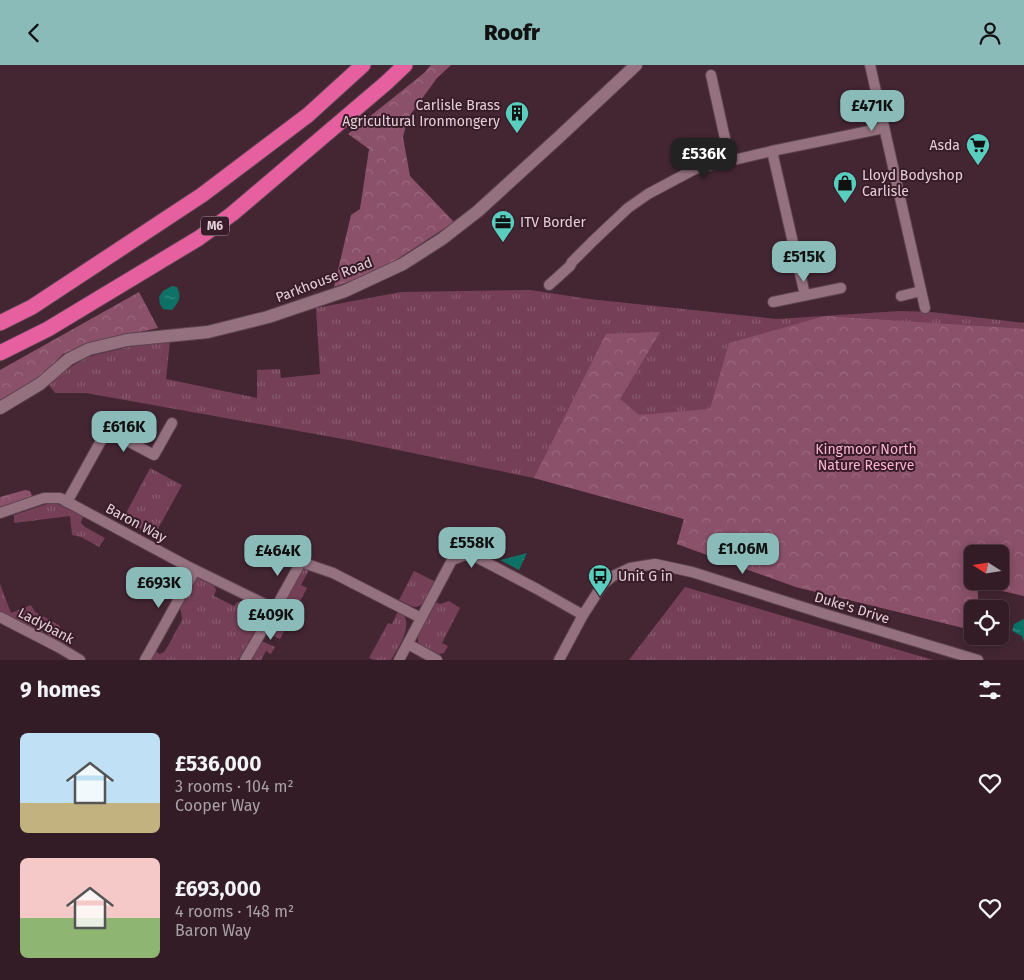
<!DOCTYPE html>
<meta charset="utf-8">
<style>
body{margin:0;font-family:"Fira Sans",sans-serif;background:#3e2932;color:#f1f3f6;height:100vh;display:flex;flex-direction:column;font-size:19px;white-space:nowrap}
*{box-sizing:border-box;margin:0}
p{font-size:16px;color:#a9a1a7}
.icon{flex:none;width:28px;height:28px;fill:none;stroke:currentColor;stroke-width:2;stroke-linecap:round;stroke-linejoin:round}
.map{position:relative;height:595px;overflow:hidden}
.details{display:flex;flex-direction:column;background:#331c26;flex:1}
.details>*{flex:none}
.needle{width:32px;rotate:282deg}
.fabs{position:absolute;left:964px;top:480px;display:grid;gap:10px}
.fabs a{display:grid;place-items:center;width:45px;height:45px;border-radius:8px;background:#331c26;box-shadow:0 2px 12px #0003,0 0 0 1px #4e3a43;font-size:25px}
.price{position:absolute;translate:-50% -42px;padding:0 11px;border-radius:10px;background:#8bbbb9;color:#111;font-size:16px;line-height:32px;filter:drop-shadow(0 1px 2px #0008)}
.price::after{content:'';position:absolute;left:50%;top:30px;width:15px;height:11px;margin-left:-8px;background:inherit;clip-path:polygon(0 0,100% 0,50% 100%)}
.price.selected{background:#222;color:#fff}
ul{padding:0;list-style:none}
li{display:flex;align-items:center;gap:15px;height:125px;padding:0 20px}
li span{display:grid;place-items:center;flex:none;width:140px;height:100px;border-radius:8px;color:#555}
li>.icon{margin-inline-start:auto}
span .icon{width:60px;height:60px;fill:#fffc;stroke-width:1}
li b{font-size:21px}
h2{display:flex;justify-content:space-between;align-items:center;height:60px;padding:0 20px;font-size:21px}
header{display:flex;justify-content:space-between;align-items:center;height:65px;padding:0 20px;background:#8bbbb9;color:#111;font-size:22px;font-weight:800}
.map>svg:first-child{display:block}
.grass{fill:url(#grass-tufts);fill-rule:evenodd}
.forest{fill:url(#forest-crowns);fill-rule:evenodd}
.water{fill:url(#water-ripples)}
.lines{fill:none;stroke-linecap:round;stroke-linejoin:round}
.street-casing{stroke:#5d4450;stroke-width:12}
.secondary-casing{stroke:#5d4450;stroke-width:14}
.highway-casing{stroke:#5d4450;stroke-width:17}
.street{stroke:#95717f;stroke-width:10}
.secondary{stroke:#95717f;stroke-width:12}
.highway{stroke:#e6609f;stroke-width:15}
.labels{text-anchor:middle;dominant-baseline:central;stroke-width:4;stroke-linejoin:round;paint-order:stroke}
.shield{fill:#391c29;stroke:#b19aa3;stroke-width:1}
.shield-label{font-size:12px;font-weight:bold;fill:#e4d0d7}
.poi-label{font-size:14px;fill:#e4d0d7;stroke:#391c29;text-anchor:start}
.street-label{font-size:14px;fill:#e4d0d7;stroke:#391c29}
.park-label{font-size:14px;fill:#fdb4d1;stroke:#391c29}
</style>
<header><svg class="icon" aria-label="back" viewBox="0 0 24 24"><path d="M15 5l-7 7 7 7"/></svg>Roofr<svg class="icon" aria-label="person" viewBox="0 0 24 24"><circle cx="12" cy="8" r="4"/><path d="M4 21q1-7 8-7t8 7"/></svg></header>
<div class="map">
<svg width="1024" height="595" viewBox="0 0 1024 595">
<defs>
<pattern id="grass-tufts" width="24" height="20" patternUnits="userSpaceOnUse" patternTransform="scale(1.25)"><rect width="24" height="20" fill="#754057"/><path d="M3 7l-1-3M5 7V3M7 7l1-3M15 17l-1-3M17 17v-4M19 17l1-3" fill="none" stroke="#885b6e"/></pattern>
<pattern id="forest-crowns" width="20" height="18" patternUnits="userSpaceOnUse" patternTransform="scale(1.25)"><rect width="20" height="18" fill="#8b516a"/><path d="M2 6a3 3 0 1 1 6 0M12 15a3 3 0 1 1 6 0" fill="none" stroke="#9b697f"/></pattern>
<pattern id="water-ripples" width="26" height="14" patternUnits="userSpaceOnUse" patternTransform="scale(1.25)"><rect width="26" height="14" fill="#0e7166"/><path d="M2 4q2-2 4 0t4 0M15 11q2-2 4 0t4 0" fill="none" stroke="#3d8b82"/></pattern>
</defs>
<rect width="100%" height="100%" fill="#442633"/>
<!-- grass -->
<g class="grass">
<path d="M530,225L589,234L777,254L900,246L931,247L1024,258V531L977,520L979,544H972V565L796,522L677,479L684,454L534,413L354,376L86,328H55L49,320L66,305L87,292L128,282L170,276L166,314L257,333V305L280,304L281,313L320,309L316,243L401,227ZM972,489H1000V516H972Z"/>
<polygon points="150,403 182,420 154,471 123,454"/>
<polygon points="55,438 63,441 84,451 82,454 81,458 85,462 105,473 99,482 81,472 72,470 70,451 14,458 14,450 47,439"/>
<polygon points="300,502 310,503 301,520 307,523 280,574 269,569 267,567"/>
<path d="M414,506L434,516C431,523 425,543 415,542C410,541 404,537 399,535Z"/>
<polygon points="197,511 213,519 216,525 214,531 234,541 237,537 248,536 257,542 259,550 259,559 238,595 148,595 153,585 160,589 164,587 168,581 182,555 181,546 177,540"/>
<polygon points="0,519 11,548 31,540 35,547 59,560 66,583 0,548"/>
<polygon points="685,522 933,595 629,595"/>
<path d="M433,536L440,539L449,536L460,543L442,578L448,581L444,588L439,589L419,579C414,566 427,547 433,536Z"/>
<path d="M399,544C416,558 399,581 391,595H374L369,593L388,558L392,559Z"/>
<polygon points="261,577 264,577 275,582 271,589 266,586 261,595 252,595"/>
</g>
<!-- forest -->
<g class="forest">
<polygon points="431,0 451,0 437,13 408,53 403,72 410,111 454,157 381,205 334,222 351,150 360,144 369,84 348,69 424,8"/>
<polygon points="139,227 158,263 91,278 63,289 38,315 0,336 0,305"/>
<path d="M825,251L1024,264V531L977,520L979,544H972V565L796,522L677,479L684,454L534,413L606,269L660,267L620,334L639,350L710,344L729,278ZM972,489H1000V516H972Z"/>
<polygon points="25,425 30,426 32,431 30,436 0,445 0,432"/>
</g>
<!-- water -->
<g class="water">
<path d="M172,221L177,222C182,233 179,236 172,245L163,244L160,239L159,232L163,226Z"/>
<polygon points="527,488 519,505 500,495"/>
<polygon points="1024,554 1024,577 1022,571 1012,566 1014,559"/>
</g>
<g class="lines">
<!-- street casing -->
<g class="street-casing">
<g id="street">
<polyline points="870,0 925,243"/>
<polyline points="711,10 730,96"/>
<polyline points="772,86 805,230"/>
<polyline points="549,220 570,201 572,197 593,176 628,143 648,129 695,104 772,86 884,63"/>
<polyline points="901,231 921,226"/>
<polyline points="773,237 841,223"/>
<polyline points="67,437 107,365 154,390 172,358"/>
<polyline points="0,448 44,433 60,433 189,502 275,544 301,497 333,508 421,553"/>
<polyline points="0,552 60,583 80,595"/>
<polyline points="408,579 437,595"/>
<polyline points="145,595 195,505"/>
<polyline points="245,595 275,544"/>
<polyline points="399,595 452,495 465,490 476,492 537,524 583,550"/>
<polyline points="559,595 583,550 603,519 613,511 630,503 655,499 692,507 828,550 978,595"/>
</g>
</g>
<!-- secondary casing -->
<g class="secondary-casing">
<polyline id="secondary" points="0,343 40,319 69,294 89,284 127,275 208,267 268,252 345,226 403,199 442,174 478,146 558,73 636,0"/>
</g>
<!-- highway casing -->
<g class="highway-casing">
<g id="highway">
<polyline points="0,258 32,242 202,130 308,50 363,0"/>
<polyline points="0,288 48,264 199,173 232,149 386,18 405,0"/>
</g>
</g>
<!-- street -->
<use href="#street" class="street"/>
<!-- secondary -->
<use href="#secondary" class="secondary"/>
<!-- highway -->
<use href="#highway" class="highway"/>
</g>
<!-- icons -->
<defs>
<g id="building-pin" transform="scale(1.25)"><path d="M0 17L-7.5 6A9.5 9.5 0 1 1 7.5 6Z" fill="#59cebf" stroke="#391c29"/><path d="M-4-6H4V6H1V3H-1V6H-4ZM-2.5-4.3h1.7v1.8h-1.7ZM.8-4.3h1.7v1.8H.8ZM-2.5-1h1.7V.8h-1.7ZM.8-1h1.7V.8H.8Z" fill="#111"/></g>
<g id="supermarket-pin" transform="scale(1.25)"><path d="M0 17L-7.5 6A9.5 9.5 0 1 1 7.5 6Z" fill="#59cebf" stroke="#391c29"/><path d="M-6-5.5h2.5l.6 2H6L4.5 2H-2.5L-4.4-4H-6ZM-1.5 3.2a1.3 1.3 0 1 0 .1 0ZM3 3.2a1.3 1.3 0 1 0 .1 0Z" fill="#111"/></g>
<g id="shop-pin" transform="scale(1.25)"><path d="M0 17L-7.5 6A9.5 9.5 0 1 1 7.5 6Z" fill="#59cebf" stroke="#391c29"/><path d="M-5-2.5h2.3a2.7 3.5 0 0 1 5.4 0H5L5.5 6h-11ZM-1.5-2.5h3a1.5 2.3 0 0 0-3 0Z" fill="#111"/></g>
<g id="office-pin" transform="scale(1.25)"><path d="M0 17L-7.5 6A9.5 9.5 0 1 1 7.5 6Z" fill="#59cebf" stroke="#391c29"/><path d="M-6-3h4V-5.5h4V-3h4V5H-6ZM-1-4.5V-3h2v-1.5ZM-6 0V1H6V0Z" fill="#111"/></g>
<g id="bus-pin" transform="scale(1.25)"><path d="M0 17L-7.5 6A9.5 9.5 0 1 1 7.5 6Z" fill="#59cebf" stroke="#391c29"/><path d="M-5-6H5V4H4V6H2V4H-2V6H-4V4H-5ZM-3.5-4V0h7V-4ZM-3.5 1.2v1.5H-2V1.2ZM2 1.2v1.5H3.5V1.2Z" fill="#111"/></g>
</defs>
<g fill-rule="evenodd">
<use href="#building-pin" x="517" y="48"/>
<use href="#supermarket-pin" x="978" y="80"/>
<use href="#shop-pin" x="845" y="118"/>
<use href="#office-pin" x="503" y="157"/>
<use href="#bus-pin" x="600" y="511"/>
</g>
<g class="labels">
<!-- shield labels -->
<rect class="shield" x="201" y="151.5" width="28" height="19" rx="4"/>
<g class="shield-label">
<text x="215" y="161">M6</text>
</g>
<!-- poi labels -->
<g class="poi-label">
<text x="500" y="40" text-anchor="end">Carlisle Brass<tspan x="500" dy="16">Agricultural Ironmongery</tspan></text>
<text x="960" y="80" text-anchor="end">Asda</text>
<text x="862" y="110">Lloyd Bodyshop<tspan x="862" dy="16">Carlisle</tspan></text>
<text x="520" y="157">ITV Border</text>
<text x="618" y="511">Unit G in</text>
</g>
<!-- street labels -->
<g class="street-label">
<text transform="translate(324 215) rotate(-21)">Parkhouse Road</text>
<text transform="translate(136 458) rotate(28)">Baron Way</text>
<text transform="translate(852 543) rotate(17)">Duke's Drive</text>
<text transform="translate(46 561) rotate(28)">Ladybank</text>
</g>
<!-- park labels -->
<g class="park-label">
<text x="866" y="384">Kingmoor North<tspan x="866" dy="16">Nature Reserve</tspan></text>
</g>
</g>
</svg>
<div class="fabs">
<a><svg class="needle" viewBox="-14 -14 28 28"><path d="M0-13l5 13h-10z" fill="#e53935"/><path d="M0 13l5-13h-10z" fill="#a9a1a7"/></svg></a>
<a><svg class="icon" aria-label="locate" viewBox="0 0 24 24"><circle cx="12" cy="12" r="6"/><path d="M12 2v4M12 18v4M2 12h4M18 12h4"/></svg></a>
</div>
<b class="price" style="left:872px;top:67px">£471K</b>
<b class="price selected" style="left:704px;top:115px">£536K</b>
<b class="price" style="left:804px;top:218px">£515K</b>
<b class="price" style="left:124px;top:388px">£616K</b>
<b class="price" style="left:472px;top:504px">£558K</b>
<b class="price" style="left:743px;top:510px">£1.06M</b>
<b class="price" style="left:278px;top:512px">£464K</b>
<b class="price" style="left:159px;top:544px">£693K</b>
<b class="price" style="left:271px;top:576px">£409K</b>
</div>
<section class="details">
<h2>9 homes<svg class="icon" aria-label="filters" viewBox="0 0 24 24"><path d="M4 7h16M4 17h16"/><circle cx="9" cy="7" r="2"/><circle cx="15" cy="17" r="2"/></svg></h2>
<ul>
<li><span style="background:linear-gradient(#bfe0f5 70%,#c2b280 0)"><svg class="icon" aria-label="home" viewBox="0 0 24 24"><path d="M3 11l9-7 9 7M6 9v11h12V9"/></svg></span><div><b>£536,000</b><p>3 rooms · 104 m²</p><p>Cooper Way</p></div><svg class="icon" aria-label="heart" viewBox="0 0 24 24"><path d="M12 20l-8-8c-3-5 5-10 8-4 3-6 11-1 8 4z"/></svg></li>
<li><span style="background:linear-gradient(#f6c9c9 60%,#8fb573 0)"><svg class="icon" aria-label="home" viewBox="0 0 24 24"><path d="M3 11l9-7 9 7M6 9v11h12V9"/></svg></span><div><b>£693,000</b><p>4 rooms · 148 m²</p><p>Baron Way</p></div><svg class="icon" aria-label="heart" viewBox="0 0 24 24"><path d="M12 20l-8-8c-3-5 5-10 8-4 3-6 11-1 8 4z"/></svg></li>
</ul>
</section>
